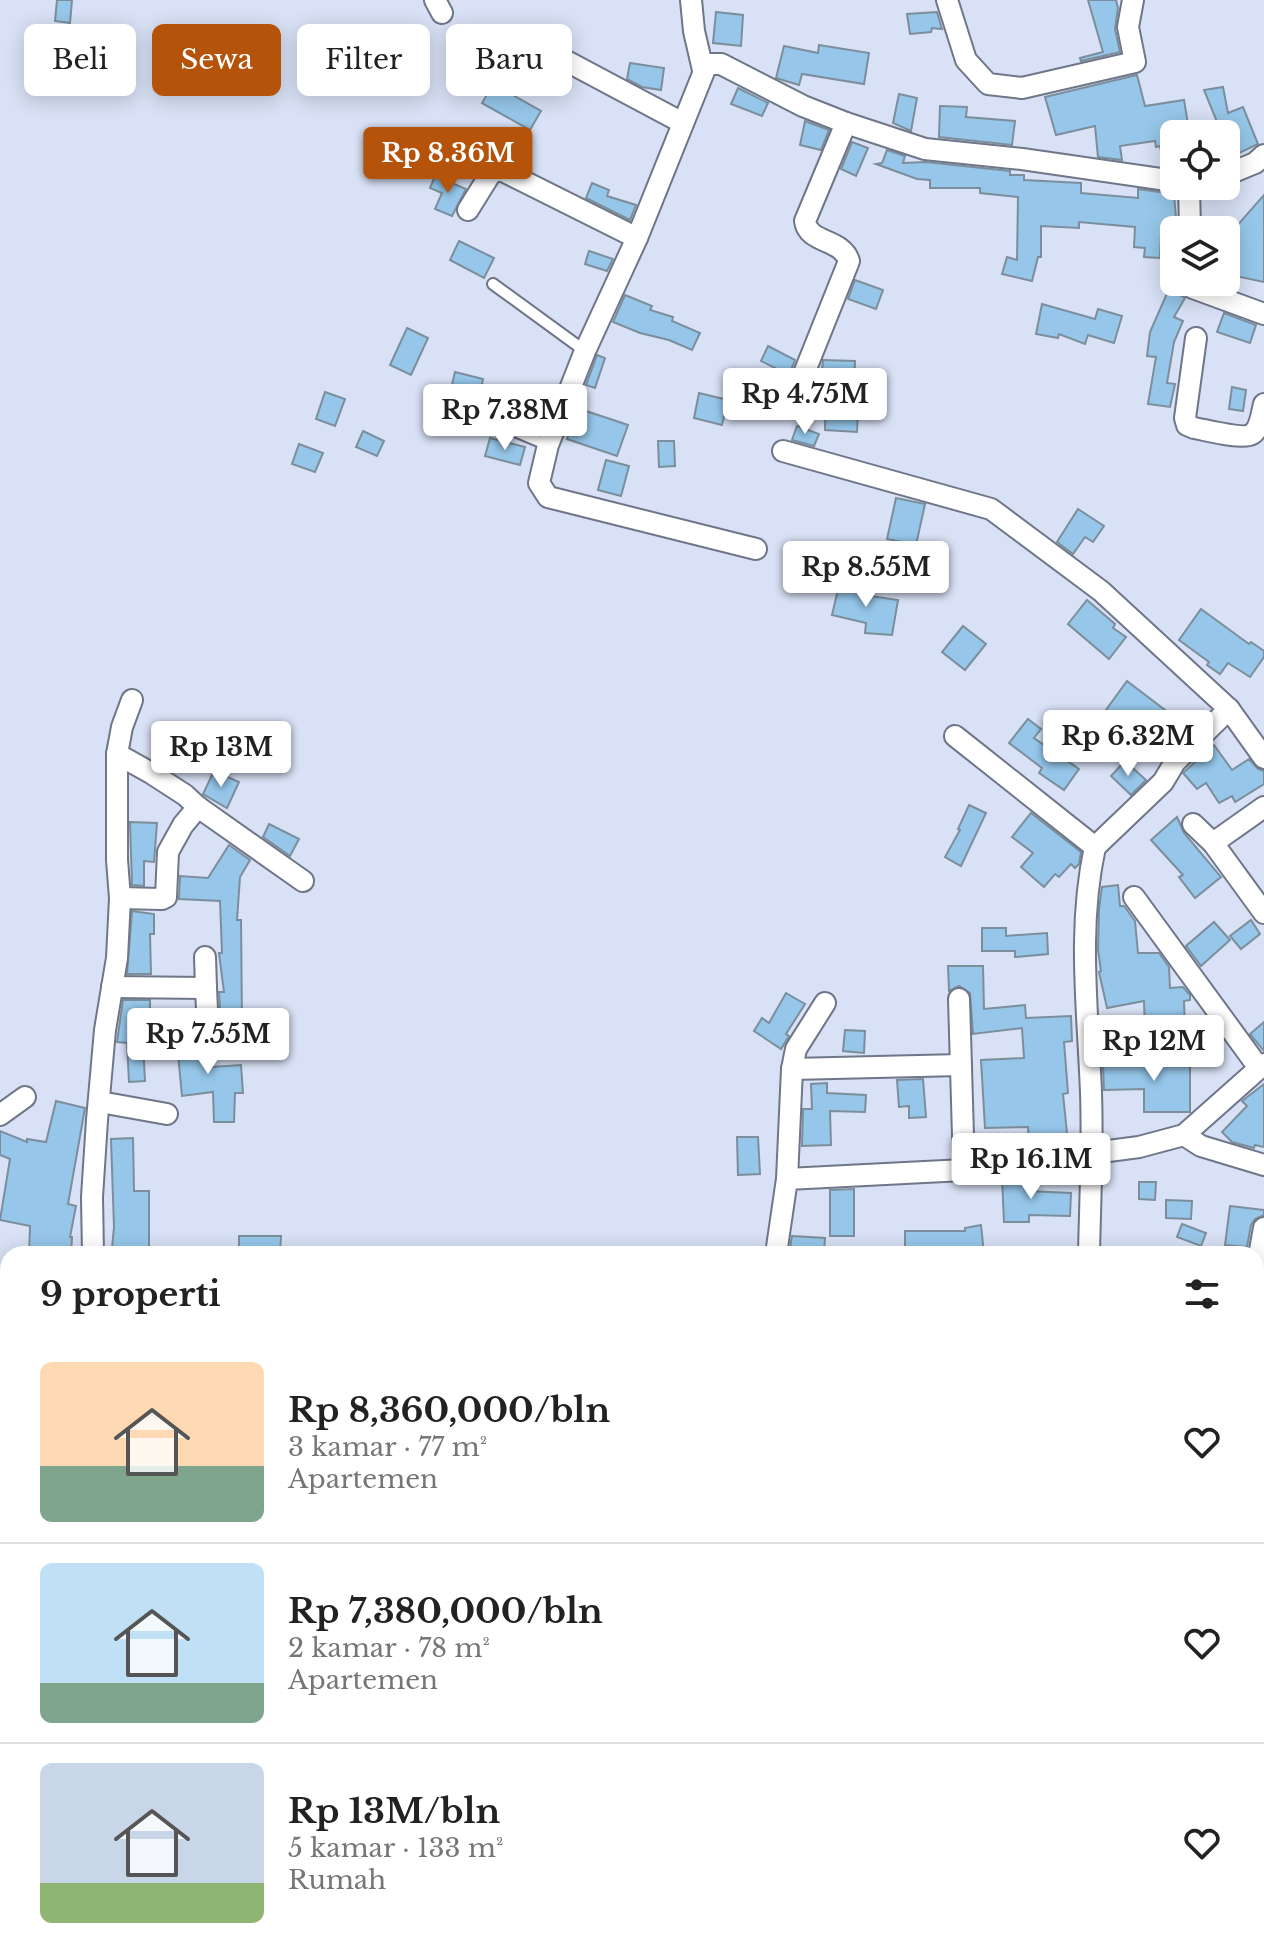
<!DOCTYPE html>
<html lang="id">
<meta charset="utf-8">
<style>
body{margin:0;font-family:"Libre Baskerville",serif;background:#f6f6f6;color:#222;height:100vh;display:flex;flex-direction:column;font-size:30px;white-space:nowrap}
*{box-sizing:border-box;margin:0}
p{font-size:26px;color:#767676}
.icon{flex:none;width:44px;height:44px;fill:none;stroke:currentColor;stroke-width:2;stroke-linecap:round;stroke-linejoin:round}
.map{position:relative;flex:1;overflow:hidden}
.panel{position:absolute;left:0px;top:1246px;width:1264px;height:712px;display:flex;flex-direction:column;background:#fff;border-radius:24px 24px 0 0;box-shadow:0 4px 20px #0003}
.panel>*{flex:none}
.banner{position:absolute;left:24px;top:24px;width:800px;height:72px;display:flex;gap:16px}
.buttons{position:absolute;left:1160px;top:120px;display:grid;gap:16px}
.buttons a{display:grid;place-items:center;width:80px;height:80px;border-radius:12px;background:#fff;box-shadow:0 4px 20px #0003;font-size:40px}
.price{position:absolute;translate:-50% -68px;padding:0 18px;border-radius:8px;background:#fff;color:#222;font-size:26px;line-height:52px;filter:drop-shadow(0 2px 4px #0008)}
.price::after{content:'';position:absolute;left:50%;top:48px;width:24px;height:18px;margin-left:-12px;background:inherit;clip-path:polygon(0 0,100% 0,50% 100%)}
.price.current{background:#b45309;color:#fff}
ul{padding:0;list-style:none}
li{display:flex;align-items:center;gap:24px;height:200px;padding:0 40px}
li+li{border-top:2px solid #e0e0e0}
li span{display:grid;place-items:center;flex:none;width:224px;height:160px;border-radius:12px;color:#555}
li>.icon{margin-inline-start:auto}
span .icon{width:96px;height:96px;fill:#fffc;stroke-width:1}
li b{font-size:34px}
h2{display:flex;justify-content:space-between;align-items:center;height:96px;padding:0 40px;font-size:34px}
.tag{padding:0 28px;border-radius:12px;background:#fff;box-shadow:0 4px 20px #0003;font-size:28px;line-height:72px}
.tag.current{background:#b45309;color:#fff}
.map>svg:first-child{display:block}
.building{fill:#96c7ea;stroke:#7c8e9c;stroke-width:2}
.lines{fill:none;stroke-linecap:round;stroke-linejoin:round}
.lane-casing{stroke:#6e7688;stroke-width:14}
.street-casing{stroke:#6e7688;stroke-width:24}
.lane{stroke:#fff;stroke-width:10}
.street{stroke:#fff;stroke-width:20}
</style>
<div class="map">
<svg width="1264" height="1958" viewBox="0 0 1264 1958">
<rect width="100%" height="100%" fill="#d8e1f5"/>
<!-- building -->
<g class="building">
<polygon points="57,0 72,0 70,23 55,21"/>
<polygon points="1088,0 1116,0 1118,8 1115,29 1120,52 1081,61 1080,58 1103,52"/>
<polygon points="716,12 743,15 741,46 713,43"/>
<polygon points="937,12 942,29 932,28 931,32 910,34 907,14"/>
<polygon points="819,45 869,53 864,84 802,74 799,85 776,78 784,46 818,53"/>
<polygon points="630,63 664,68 661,90 642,87 627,79"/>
<polygon points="1137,75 1145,106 1184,100 1188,124 1185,125 1186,134 1174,134 1174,168 1164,166 1160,146 1156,147 1155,141 1120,146 1122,160 1098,157 1095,126 1056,135 1045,97"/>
<polygon points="493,84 541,111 530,130 482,103"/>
<polygon points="1223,87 1228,113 1243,107 1258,144 1231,157 1226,144 1226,134 1222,134 1204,90"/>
<polygon points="738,88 768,103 762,116 731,104"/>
<polygon points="899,94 917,98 911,131 893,123"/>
<polygon points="940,106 967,107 966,117 1015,121 1012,145 939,137"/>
<polygon points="805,121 829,130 821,150 800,145"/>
<polygon points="852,142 868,148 856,176 841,169"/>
<polygon points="887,150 905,156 903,163 926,162 1010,171 1010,175 1024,175 1024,180 1081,183 1081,193 1138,198 1138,189 1174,194 1177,230 1174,230 1174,235 1161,235 1160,258 1144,257 1145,248 1134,247 1135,227 1079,222 1079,228 1041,226 1041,257 1038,257 1032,281 1002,274 1007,257 1017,260 1018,197 980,193 980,188 930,188 930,180 917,179 876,164 882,163"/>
<polygon points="435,176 466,189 452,216 435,209 442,193 430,188"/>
<polygon points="592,183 609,190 607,196 636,205 630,220 586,198"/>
<polygon points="1264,195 1264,282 1226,274 1228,225 1236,227"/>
<polygon points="459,241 494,258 484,278 450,260"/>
<polygon points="589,251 613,259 607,271 585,264"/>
<polygon points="855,280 883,290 876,309 848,299"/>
<polygon points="1169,289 1185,298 1174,317 1183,321 1174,342 1167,383 1175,384 1170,407 1148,404 1156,357 1147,356 1150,332"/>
<polygon points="625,295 652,306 650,310 673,317 672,321 700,333 692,350 669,340 640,333 613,322"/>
<polygon points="1042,304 1095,319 1098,309 1122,316 1114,343 1088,335 1085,344 1059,334 1058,338 1036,334"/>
<polygon points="1224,313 1256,325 1250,343 1217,332"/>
<polygon points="407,328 428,338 411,375 390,365"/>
<polygon points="768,346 795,360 789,375 761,361"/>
<polygon points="597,355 605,358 595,388 586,385"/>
<polygon points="823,360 855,361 854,392 859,392 857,432 825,430 826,382 821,382"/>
<polygon points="455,372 483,379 478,404 449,397"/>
<polygon points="1232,387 1246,390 1243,411 1229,409"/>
<polygon points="325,392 345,399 335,426 316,419"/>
<polygon points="699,393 728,400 722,425 694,418"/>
<polygon points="577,408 628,425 617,456 567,439"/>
<polygon points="797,426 819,434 814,446 792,440"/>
<polygon points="363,431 384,441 377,456 356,447"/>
<polygon points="490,438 525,447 520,465 485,456"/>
<polygon points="658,441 674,441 675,466 659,467"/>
<polygon points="299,444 323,453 315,472 292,464"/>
<polygon points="606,460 629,466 621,496 598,490"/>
<polygon points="896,498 925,504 916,545 887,539"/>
<polygon points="1078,509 1104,526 1093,542 1085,537 1073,554 1057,542"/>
<polygon points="840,581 865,587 863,595 898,600 892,635 865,633 866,623 832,615"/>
<polygon points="1087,600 1115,624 1113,628 1126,637 1109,659 1068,624"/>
<polygon points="1201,609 1249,644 1251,642 1264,651 1264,657 1250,677 1228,663 1220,674 1207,665 1209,662 1179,640"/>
<polygon points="963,626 986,644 965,670 942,652"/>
<polygon points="1127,681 1165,710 1147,735 1106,710"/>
<polygon points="1028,719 1041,729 1034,738 1079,769 1064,790 1039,773 1042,768 1009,743"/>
<polygon points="1214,745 1232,770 1249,759 1258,769 1264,771 1264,784 1235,802 1232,796 1219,803 1206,783 1197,789 1183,773"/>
<polygon points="1125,761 1146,780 1131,795 1111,776"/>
<polygon points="214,771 239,782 227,808 203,794"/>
<polygon points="969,805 986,813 961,866 945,857 960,830 958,829"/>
<polygon points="1031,813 1081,852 1079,864 1075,868 1071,864 1059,877 1055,874 1044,887 1021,867 1033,853 1012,837"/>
<polygon points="1177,817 1184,833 1221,877 1195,898 1179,877 1183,875 1151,840"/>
<polygon points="130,822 157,823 154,862 144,861 144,886 132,885"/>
<polygon points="269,824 299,839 290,856 263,837"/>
<polygon points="229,845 250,860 240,877 237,920 241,920 242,1023 221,1023 219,992 224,992 219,953 222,953 220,901 179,899 180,876 208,878"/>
<polygon points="1118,885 1120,906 1124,906 1135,921 1138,953 1159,953 1169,967 1170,988 1183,987 1190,995 1190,1000 1184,1001 1185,1031 1145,1032 1144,1001 1107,1008 1099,972 1101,971 1098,950 1099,909 1102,887"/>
<polygon points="132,911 154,914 154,934 150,934 151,974 127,974"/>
<polygon points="1251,920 1260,934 1241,949 1230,936"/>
<polygon points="1214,922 1230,940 1201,966 1186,946"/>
<polygon points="982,928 1006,928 1006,936 1047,933 1048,954 1015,957 1015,951 982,951"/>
<polygon points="948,966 983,966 984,1009 1025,1005 1026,1018 1071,1016 1072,1041 1064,1042 1068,1093 1063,1094 1068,1143 1029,1148 1028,1127 985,1128 981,1060 1024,1058 1022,1028 973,1034 970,993 959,986 949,991"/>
<polygon points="786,993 805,1004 786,1034 789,1036 781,1049 754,1031 762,1018 769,1023"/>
<polygon points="123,1000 150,1000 150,1015 153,1016 152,1044 143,1044 145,1081 129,1082 127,1043 117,1042"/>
<polygon points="1264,1022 1264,1051 1250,1034"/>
<polygon points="845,1030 865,1031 864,1053 843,1051"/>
<polygon points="192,1032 201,1043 211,1044 211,1067 241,1065 243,1093 235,1093 234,1122 214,1122 213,1092 182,1096 176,1033"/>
<polygon points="1190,1056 1190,1112 1144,1112 1144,1089 1104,1090 1103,1064 1159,1062 1158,1059"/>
<polygon points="923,1079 926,1117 909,1118 909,1106 899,1107 897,1080"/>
<polygon points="827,1083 827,1093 866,1095 865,1112 830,1111 831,1145 802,1146 803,1109 812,1109 811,1084"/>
<polygon points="1264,1084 1264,1147 1255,1145 1254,1148 1232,1142 1222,1132 1247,1106 1242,1101"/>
<polygon points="56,1101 85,1108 68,1204 76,1206 70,1237 72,1237 71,1254 29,1254 30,1226 0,1220 10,1159 0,1155 0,1131 27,1142 27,1139 46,1142"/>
<polygon points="737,1137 758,1137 760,1174 738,1175"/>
<polygon points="133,1138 134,1191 149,1191 149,1248 112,1248 114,1227 111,1139"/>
<polygon points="1028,1175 1028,1191 1071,1193 1070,1216 1029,1215 1029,1222 1004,1222 1002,1178"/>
<polygon points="1139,1182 1156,1182 1155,1200 1139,1199"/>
<polygon points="854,1189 854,1236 830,1236 830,1190"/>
<polygon points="1166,1200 1192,1201 1191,1219 1166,1218"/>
<polygon points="1230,1206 1264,1210 1264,1215 1255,1219 1251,1225 1247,1247 1225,1245"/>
<polygon points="1182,1224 1206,1233 1201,1246 1177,1237"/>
<polygon points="981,1225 984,1254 905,1254 905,1231 965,1231 965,1228"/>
<polygon points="239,1236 281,1236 280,1254 239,1254"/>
<polygon points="792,1236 825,1238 824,1254 789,1254"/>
</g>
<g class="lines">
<!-- lane casing -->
<g class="lane-casing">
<g id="lane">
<polyline points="493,284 585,351"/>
<polyline points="477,415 548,445"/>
</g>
</g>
<!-- street casing -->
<g class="street-casing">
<g id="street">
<polyline points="435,0 442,13"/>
<polyline points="691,0 694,31 703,70"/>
<polyline points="947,0 966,60 988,84 1022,88 1135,62 1128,27 1133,0"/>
<polyline points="557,56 681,122"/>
<polyline points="1226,175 1255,163 1264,155"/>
<polyline points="1189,186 1190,230"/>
<polyline points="468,210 491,173 501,170 637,238"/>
<polyline points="1191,282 1193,288 1264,314"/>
<path d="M1196,338L1185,418L1187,425L1194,428C1206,430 1243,440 1252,434C1260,429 1262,412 1264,404"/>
<path d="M801,381L849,261C842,238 808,244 805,221L846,123"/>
<polyline points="783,451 991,509 1101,591 1229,709 1175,762 1163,782 1095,847"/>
<polyline points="756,549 548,497 539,483 548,445 585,351 637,238 707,64 721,64 803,106 846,123 925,149 1022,159 1174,181"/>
<polyline points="1229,709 1264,758"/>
<polyline points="955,736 1095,847"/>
<polyline points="117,754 151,773 185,795 198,807 303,881"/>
<polyline points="1193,824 1213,843 1264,913"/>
<polyline points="1213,843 1264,807"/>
<polyline points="1134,897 1259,1068"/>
<polyline points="120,898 162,899 166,897 168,852 183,825 198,807"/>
<polyline points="112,987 206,988 205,957"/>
<polyline points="206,988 208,1032"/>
<polyline points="959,999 964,1170"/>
<polyline points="792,1069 961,1065"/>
<polyline points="100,1102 167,1114"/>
<polyline points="0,1115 25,1097"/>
<polyline points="1184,1135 1201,1146 1264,1165"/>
<polyline points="787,1179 792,1069 796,1049 825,1003"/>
<polyline points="93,1254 92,1197 97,1120 105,1030 117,958 120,898 117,860 117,754 122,727 132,700"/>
<polyline points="776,1254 787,1179 964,1170 1139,1147 1184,1135 1264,1064"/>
<path d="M1089,1254C1090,1201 1093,1147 1091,1093C1088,1011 1077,929 1095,847"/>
<polyline points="1256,1272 1264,1228"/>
<polyline points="1256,1421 1264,1422"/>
<polyline points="0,1425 8,1423"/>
<polyline points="0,1528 8,1523"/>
<polyline points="0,1627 8,1641"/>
<polyline points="1256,1838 1264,1842"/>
<polyline points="0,1842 8,1841"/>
<polyline points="447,1950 448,1958"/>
<polyline points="813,1950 823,1956"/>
<polyline points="224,1958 225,1950"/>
<polyline points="305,1958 307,1950"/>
<polyline points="533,1958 553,1950"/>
<polyline points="721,1958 723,1950"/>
<polyline points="929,1958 933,1950"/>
<polyline points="1137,1958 1140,1950"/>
</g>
</g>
<!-- lane -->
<use href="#lane" class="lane"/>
<!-- street -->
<use href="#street" class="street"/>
</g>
</svg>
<div class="buttons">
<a><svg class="icon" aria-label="locate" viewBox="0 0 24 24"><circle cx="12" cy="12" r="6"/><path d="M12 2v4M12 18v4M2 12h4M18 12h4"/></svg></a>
<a><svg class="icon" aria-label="layers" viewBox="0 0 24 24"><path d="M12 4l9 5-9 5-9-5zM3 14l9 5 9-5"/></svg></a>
</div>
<b class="price current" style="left:448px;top:195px">Rp 8.36M</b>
<b class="price" style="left:805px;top:436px">Rp 4.75M</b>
<b class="price" style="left:505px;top:452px">Rp 7.38M</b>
<b class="price" style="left:866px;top:609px">Rp 8.55M</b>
<b class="price" style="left:1128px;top:778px">Rp 6.32M</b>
<b class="price" style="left:221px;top:789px">Rp 13M</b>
<b class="price" style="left:208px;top:1076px">Rp 7.55M</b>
<b class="price" style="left:1154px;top:1083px">Rp 12M</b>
<b class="price" style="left:1031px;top:1201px">Rp 16.1M</b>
<div class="banner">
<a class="tag">Beli</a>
<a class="tag current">Sewa</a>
<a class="tag">Filter</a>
<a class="tag">Baru</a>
</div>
<section class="panel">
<h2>9 properti<svg class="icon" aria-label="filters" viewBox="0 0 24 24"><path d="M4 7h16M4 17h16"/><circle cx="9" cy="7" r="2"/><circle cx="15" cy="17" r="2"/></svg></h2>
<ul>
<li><span style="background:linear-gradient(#ffd9b3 65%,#7fa58c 0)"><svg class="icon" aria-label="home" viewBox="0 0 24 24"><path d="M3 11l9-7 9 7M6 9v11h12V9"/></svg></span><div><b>Rp 8,360,000/bln</b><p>3 kamar · 77 m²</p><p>Apartemen</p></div><svg class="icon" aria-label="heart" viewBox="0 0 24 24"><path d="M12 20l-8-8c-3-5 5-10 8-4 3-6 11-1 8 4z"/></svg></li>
<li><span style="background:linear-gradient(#bfe0f5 75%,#7fa58c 0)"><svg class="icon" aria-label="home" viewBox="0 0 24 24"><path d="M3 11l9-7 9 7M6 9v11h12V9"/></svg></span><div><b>Rp 7,380,000/bln</b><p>2 kamar · 78 m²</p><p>Apartemen</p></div><svg class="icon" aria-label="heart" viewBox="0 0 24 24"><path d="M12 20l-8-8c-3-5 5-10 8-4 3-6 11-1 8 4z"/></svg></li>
<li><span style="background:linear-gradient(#c9d6e8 75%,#8fb573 0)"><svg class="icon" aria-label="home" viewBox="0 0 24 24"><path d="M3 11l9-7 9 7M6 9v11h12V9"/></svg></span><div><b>Rp 13M/bln</b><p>5 kamar · 133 m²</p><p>Rumah</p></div><svg class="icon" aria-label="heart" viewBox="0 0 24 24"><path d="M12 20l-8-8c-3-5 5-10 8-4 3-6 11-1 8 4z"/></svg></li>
</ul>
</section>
</div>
